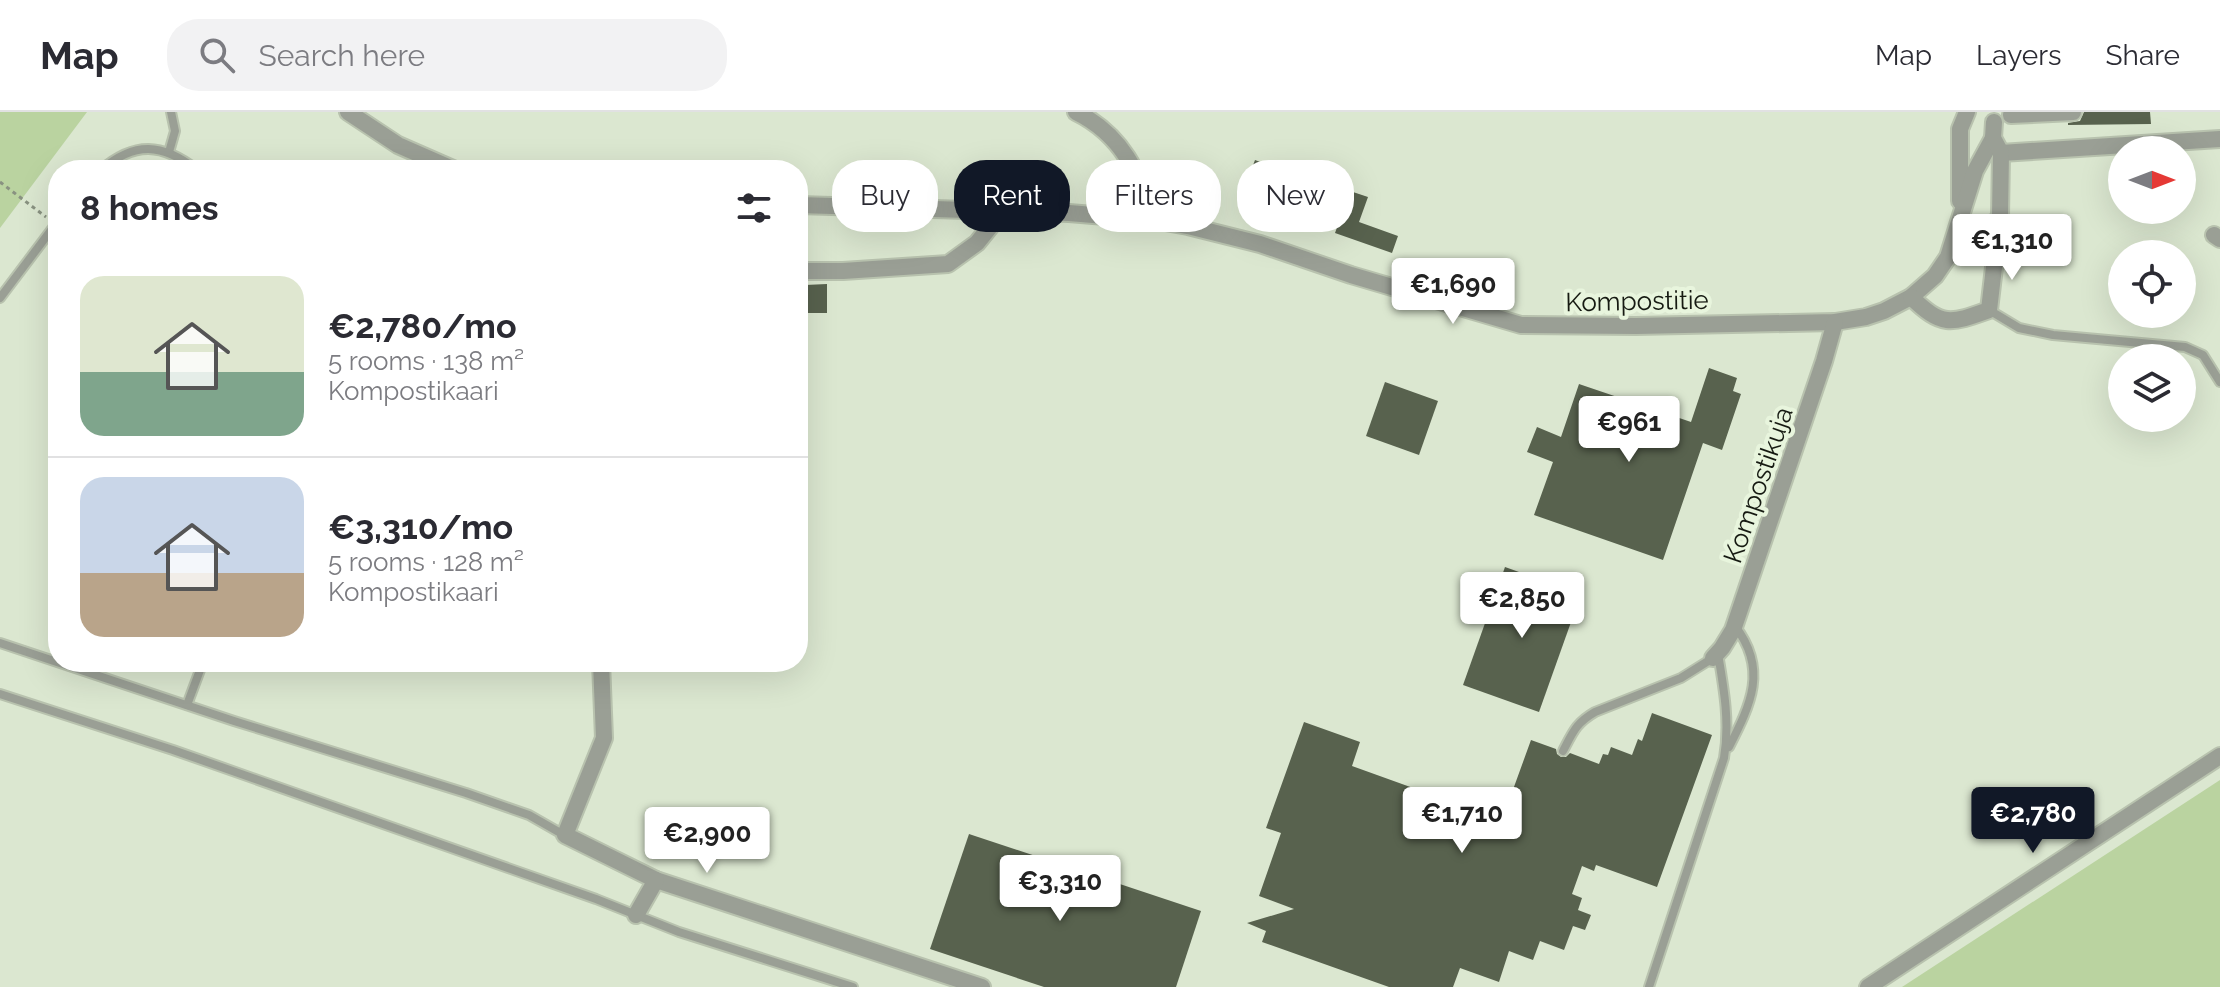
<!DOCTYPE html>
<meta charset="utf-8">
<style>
body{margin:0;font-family:Raleway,sans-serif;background:#f2f2f3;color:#2b2b33;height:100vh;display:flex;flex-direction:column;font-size:30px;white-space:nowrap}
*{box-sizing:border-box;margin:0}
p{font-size:26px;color:#7c7c81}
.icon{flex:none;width:44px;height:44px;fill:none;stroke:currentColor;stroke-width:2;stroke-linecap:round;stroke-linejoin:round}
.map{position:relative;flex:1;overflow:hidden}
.side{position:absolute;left:48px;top:48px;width:760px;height:512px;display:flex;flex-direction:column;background:#fff;border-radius:32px;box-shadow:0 8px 32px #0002}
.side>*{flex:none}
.guide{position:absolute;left:832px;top:48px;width:760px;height:72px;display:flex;gap:16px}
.needle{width:52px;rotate:90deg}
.buttons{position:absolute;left:2108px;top:24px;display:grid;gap:16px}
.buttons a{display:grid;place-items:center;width:88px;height:88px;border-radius:50%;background:#fff;box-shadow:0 8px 32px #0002;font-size:40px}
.price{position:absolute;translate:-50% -68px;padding:0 18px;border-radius:8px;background:#fff;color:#222;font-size:26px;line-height:52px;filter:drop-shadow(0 2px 4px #0008)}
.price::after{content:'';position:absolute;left:50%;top:48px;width:24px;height:18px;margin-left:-12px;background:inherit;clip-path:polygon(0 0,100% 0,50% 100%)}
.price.active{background:#111827;color:#fff}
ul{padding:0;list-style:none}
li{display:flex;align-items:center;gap:24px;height:200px;padding:0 32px}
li+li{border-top:2px solid #e1e1e2}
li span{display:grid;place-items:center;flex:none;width:224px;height:160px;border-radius:24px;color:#555}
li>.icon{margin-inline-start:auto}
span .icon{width:96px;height:96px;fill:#fffc;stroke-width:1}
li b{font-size:34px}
h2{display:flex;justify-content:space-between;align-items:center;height:96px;padding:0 32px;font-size:34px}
.tag{padding:0 28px;border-radius:32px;background:#fff;box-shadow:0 8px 32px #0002;font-size:28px;line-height:72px}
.tag.active{background:#111827;color:#fff}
header{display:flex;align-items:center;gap:48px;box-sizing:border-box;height:112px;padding:0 40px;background:#fff;border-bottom:2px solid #e1e1e2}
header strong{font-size:38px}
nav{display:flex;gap:44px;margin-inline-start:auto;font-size:28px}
.search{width:560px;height:72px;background:#f2f2f3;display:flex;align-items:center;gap:20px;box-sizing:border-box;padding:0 28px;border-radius:32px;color:#7c7c81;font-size:30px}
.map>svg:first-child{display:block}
.green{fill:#bad3a0}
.building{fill:#58624e}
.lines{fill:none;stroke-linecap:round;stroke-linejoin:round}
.service-casing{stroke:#b8c2ae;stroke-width:12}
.minor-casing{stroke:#b8c2ae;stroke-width:20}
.path{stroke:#899281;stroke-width:3;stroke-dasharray:4 4;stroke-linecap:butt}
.service{stroke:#9a9f95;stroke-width:8}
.minor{stroke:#9a9f95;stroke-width:16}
.labels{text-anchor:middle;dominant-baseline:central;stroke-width:8;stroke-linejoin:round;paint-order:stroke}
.street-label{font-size:26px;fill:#161a12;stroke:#e8f5dd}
</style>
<header>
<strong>Map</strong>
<div class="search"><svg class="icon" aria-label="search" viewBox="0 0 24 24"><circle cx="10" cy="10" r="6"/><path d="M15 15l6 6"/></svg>Search here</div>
<nav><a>Map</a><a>Layers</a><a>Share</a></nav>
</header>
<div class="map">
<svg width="2220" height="875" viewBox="0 0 2220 875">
<rect width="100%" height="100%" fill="#dbe7d0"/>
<!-- green -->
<g class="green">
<polygon points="0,0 87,0 0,116"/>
<polygon points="2220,668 2220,875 1902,875"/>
</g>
<!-- building -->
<g class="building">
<polygon points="2084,0 2150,0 2151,12 2068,13 2068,11 2080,9"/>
<polygon points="1255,48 1323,74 1307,116 1239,90"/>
<polygon points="1350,79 1368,85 1359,110 1398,124 1392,141 1335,121"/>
<polygon points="827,172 827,201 805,201 805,173"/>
<polygon points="1709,256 1737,266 1733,279 1741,282 1722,338 1703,331 1663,448 1534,403 1553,350 1527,340 1537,315 1561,325 1579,272 1691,310"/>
<polygon points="1385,270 1438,289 1419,343 1366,324"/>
<polygon points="1505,455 1581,482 1539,600 1463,573"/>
<polygon points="1652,601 1712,623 1657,775 1596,753 1594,759 1582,754 1572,782 1582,786 1578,798 1591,803 1585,818 1573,814 1564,838 1540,829 1533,848 1509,839 1499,870 1460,856 1453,875 1389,875 1262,830 1266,819 1247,811 1294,797 1259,784 1281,721 1266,716 1304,610 1360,630 1352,654 1502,708 1531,628 1556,637 1557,642 1561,645 1566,645 1570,641 1599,652 1603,642 1608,643 1611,635 1632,643 1638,627 1642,629"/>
<polygon points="969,722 1201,799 1176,875 1044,875 930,837"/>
</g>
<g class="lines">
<!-- service casing -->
<g class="service-casing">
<g id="service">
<polyline points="169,40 175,19 171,0"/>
<path d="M101,58C135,29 162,31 197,58"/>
<polyline points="1957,120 2000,104"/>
<polyline points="0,186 58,109"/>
<polyline points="1989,198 2019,216 2053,223 2185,235 2203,243 2220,270"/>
<polyline points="0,531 234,609 466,681 529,703 564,723"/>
<polyline points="0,582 173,638 596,787 679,820 853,875"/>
<polyline points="187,593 203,550"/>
<path d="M1729,635C1751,592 1768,557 1735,514"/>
<path d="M1563,639C1573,620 1576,611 1595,600L1681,566L1713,546"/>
<path d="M1649,875L1724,646C1730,611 1724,577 1718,542"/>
</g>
</g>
<!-- minor casing -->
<g class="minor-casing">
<g id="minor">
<polyline points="348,0 398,33 455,58"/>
<path d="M1076,0C1123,23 1139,62 1154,108"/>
<polyline points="2011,3 2073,0"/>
<polyline points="2001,41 2220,27"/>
<polyline points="1960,89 1960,17 1967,0"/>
<polyline points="798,93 1069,101 1154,108 1188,114 1260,132 1351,163 1521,213 1636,214 1835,210 1866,205 1884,199 1911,185 1935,164 1948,145 1975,59 1993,26"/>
<polyline points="2214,123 2220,127"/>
<polyline points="798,159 843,159 948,152 977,131 1002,100"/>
<path d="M1911,185C1942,215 1950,212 1989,198L2000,104L2001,41L1993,26L1994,10"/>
<polyline points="1713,546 1722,536 1733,518 1824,249 1835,210"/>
<polyline points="601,550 604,626 565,723 656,768 982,875"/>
<polyline points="636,803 656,768"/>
<polyline points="1868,875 2220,644"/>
</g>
</g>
<!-- path -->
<polyline class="path" points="0,70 46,105"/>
<!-- service -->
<use href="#service" class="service"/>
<!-- minor -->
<use href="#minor" class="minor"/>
</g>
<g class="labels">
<!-- street labels -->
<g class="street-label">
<text transform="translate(1637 189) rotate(-1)">Kompostitie</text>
<text transform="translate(1758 373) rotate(-71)">Kompostikuja</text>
</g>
</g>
</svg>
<div class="buttons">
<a><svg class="needle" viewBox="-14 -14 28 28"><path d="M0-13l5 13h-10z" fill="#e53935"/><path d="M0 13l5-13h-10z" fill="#7c7c81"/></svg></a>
<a><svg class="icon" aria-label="locate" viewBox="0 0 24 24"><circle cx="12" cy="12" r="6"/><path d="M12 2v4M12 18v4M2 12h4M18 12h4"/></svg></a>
<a><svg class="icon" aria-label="layers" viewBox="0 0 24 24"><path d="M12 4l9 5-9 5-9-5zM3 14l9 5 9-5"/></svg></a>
</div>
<b class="price" style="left:2012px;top:170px">€1,310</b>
<b class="price" style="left:1453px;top:214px">€1,690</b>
<b class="price" style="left:1629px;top:352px">€961</b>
<b class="price" style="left:1522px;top:528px">€2,850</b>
<b class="price" style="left:1462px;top:743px">€1,710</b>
<b class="price active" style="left:2033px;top:743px">€2,780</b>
<b class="price" style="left:707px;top:763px">€2,900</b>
<b class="price" style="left:1060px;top:811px">€3,310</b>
<div class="guide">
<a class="tag">Buy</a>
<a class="tag active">Rent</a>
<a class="tag">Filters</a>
<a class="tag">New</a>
</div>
<section class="side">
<h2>8 homes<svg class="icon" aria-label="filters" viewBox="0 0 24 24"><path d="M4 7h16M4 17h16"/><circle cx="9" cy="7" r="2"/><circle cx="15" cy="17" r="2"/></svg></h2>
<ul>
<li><span style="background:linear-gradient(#dfe7d0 60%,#7fa58c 0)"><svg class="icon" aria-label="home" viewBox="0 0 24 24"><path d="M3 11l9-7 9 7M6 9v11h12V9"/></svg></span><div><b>€2,780/mo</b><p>5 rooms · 138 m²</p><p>Kompostikaari</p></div></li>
<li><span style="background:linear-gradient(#c9d6e8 60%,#b9a48a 0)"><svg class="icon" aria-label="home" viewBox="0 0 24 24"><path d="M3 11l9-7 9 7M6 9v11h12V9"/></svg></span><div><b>€3,310/mo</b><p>5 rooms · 128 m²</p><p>Kompostikaari</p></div></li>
</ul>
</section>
</div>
